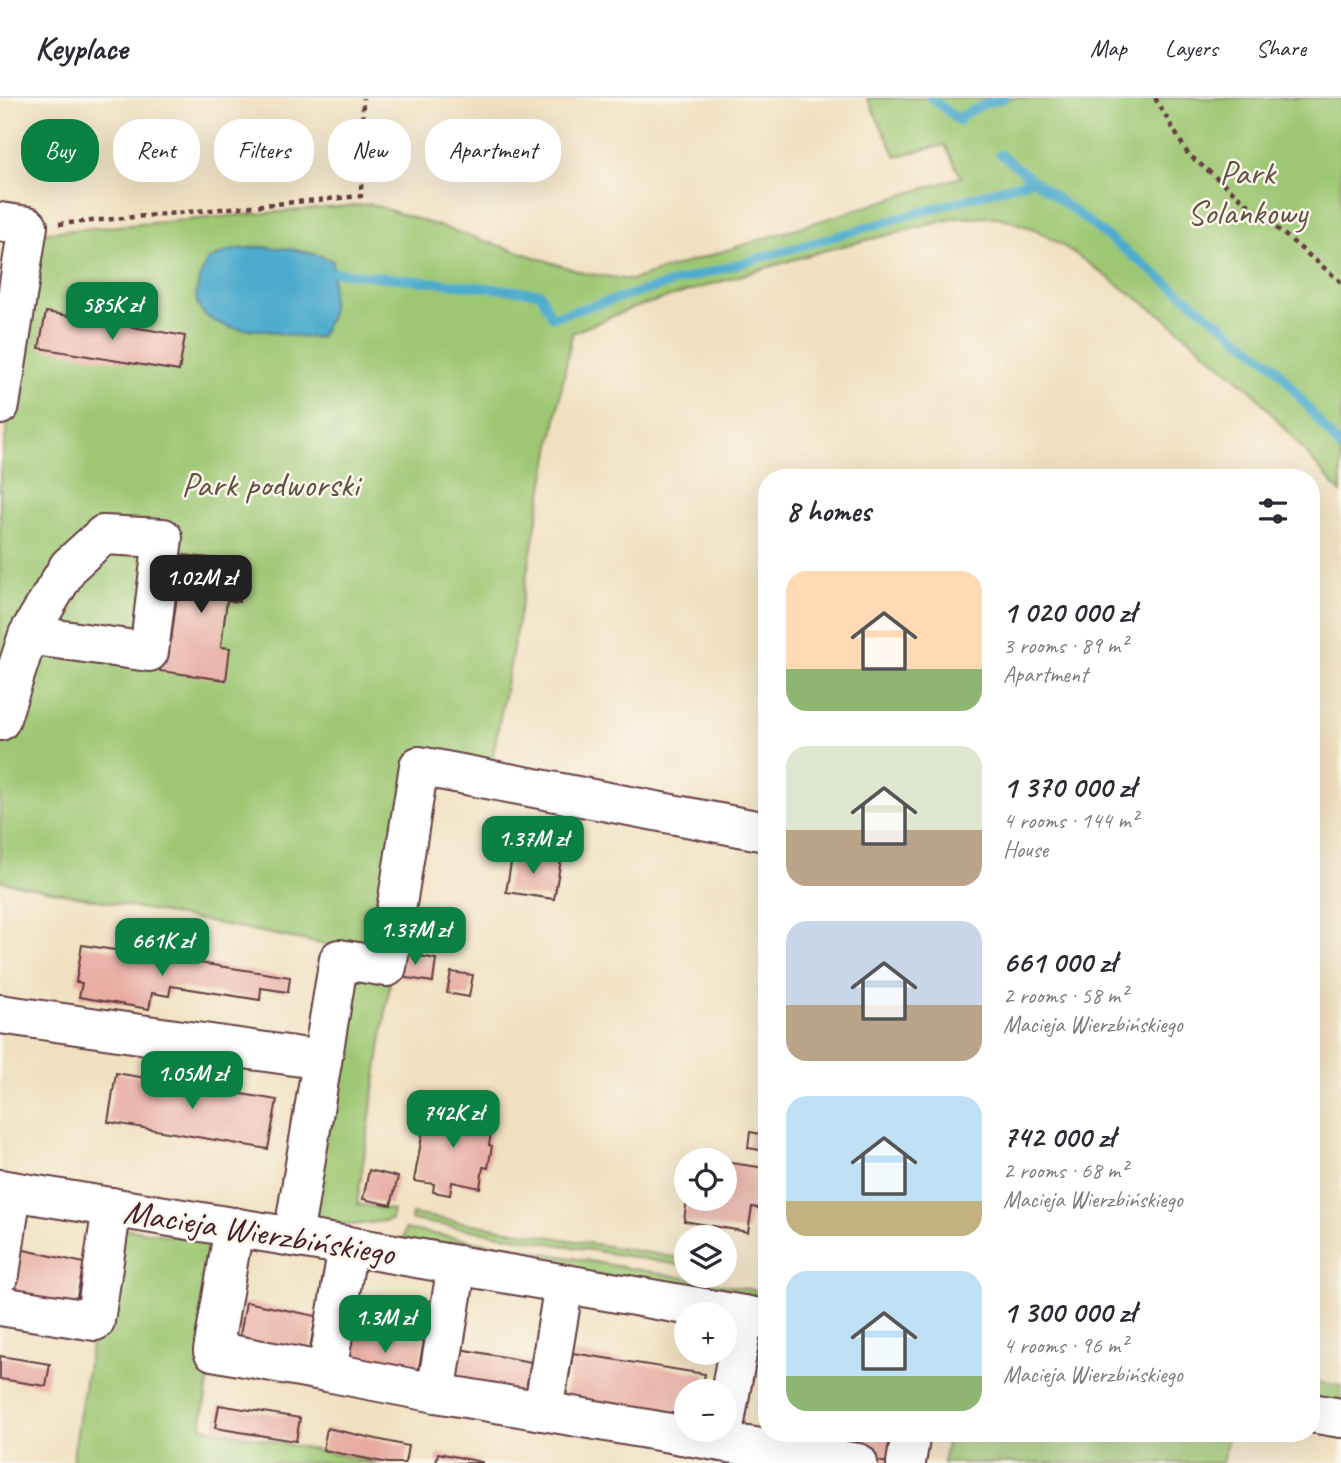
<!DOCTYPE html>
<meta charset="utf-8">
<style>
body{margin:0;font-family:Caveat,sans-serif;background:#f2f2f3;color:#2b2b33;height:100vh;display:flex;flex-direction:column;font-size:26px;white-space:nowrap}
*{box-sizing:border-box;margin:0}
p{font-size:23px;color:#7c7c81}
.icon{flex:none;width:38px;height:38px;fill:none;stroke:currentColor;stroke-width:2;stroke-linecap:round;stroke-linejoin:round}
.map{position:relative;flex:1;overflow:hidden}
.drawer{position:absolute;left:758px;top:371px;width:562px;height:973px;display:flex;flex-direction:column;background:#fff;border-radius:28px;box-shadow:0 7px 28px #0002}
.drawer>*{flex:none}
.guide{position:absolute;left:21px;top:21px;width:632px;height:63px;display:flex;gap:14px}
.tools{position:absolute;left:674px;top:1050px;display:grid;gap:14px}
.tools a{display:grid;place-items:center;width:63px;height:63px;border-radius:50%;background:#fff;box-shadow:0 7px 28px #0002;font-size:35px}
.price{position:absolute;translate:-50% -60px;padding:0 16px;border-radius:14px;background:#0b8043;color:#fff;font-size:23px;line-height:46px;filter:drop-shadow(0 2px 4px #0008)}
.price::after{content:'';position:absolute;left:50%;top:42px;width:21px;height:16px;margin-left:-10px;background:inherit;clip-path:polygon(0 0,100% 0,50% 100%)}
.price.selected{background:#222;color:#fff}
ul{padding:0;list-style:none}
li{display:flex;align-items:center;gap:21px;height:175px;padding:0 28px}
li span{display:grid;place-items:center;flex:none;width:196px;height:140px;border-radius:21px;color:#555}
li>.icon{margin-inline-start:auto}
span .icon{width:84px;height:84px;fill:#fffc;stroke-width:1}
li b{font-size:30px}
h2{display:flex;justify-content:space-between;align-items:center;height:84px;padding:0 28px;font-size:30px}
.tag{padding:0 24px;border-radius:28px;background:#fff;box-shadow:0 7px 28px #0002;font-size:24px;line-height:63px}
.tag.selected{background:#0b8043;color:#fff}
header{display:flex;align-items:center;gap:42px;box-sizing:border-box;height:98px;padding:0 35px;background:#fff;border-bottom:2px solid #e1e1e2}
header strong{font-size:33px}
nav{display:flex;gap:38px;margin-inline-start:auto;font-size:24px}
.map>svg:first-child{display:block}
.green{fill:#9ec773;stroke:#74734f;stroke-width:2}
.water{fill:#4eaccd;stroke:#4c667c;stroke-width:2}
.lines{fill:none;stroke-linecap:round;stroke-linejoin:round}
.stream{stroke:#4eaccd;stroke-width:9}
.building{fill:#e8aba1}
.minor-casing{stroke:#633c41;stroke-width:42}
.path{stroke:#633c41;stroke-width:4.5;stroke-dasharray:5 5;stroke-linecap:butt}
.minor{stroke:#fff;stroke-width:38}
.labels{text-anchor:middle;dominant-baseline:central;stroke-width:5;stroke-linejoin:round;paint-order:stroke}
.park-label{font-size:35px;fill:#635141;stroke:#fbf7ec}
.street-label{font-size:35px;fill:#4a1f2b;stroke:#fbf7ec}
</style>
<header>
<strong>Keyplace</strong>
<nav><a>Map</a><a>Layers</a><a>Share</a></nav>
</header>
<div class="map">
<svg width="1341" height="1365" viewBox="0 0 1341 1365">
<rect width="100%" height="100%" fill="#fbf7ec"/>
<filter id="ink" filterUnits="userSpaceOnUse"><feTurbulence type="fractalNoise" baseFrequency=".0143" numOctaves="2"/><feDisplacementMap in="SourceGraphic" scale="14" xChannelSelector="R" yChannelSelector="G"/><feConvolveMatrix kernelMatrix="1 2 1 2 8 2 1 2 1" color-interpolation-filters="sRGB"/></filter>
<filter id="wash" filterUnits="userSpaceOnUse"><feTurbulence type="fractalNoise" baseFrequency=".00686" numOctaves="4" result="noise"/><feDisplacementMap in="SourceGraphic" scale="28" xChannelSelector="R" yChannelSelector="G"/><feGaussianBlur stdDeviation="1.57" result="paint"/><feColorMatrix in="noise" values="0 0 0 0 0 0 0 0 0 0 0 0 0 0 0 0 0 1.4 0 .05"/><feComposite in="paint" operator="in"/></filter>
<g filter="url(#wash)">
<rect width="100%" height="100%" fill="#f0e0c0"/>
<!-- green -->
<g class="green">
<polygon points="867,0 1341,0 1341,395 1251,292 1165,220 1071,153 1034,131 999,119 956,120 819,154 630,211 572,235 490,673 410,657 379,857 0,783 0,374 38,135 371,106 584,175 631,182 961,79 945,47 896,58"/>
<polygon points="344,870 391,878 357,1106 393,1112 391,1122 353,1127 315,1122 308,1109"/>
<polygon points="412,1116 686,1161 686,1168 411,1122"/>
<polygon points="110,1128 230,1147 201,1329 381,1365 72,1365"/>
<polygon points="405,1131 755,1192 752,1204 403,1144"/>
<polygon points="1311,1283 1341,1288 1341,1305 1311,1300"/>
<polygon points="949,1335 1229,1335 1222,1365 943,1365"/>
</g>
<!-- water -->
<path class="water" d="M256,149C283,149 309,152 333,163L331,216L320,239C298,240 288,237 267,233C256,231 244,232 234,230C190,219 189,198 208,162L232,152Z"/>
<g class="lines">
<!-- stream -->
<g class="stream">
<polyline points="931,0 960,23"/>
<polyline points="955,21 987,5 1005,0"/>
<polyline points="1000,56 1274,267 1341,351"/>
<polyline points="334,174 540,195 552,219 1033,82"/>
</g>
</g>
<g id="blocks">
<!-- building -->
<g class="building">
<polygon points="46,214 185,238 179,273 39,250"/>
<polygon points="174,456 244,464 239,504 227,502 221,549 230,550 226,582 160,573 163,543 171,543 177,497 169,496"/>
<polygon points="513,754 561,762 554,801 506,794"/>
<polygon points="82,847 290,879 288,894 261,890 260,902 171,888 169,898 152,895 149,911 79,899 82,885 76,884"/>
<polygon points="397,854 436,861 433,884 394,878"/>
<polygon points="451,874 473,877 469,899 447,895"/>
<polygon points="116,975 277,1002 268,1051 108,1024"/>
<polygon points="427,1010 455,1014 454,1020 469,1022 470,1016 493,1020 489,1047 492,1048 488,1070 483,1069 480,1090 452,1084 450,1097 433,1094 434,1086 414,1083"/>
<polygon points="750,1034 766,1037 766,1053 748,1050"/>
<polygon points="724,1064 766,1070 764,1111 752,1109 748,1134 684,1123 687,1101 724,1101"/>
<polygon points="369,1072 398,1079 391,1107 363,1101"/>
<polygon points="15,1150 84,1165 75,1208 6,1193"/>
<polygon points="1311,1188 1317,1189 1314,1208 1318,1208 1315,1227 1311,1227"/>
<polygon points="246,1204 316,1218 308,1261 238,1248"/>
<polygon points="353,1230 424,1243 416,1284 346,1271"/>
<polygon points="460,1251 531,1264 524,1303 454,1291"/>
<polygon points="573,1255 705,1276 702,1293 686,1293 686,1330 564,1310"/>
<polygon points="0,1258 50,1266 46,1288 0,1281"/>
<polygon points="219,1307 300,1320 296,1343 215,1330"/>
<polygon points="765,1316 766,1335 899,1335 889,1365 760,1346"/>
<polygon points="327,1330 408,1348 405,1365 388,1365 323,1352"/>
<polygon points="438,1355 482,1364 482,1365 436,1365"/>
</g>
</g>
</g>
<g filter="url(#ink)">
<use href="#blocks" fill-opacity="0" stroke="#633c41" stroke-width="2"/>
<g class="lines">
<!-- minor casing -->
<g class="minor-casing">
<g id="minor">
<polyline points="0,124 28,128 0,307"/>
<polyline points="0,623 28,537 69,468 103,437 163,440 149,554 28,537"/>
<polyline points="0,916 322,962"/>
<polyline points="0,1091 348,1148 766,1221"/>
<polyline points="234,1129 213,1253 327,1274 348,1148"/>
<polyline points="293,1139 339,861 387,869 419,668 766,734"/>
<polyline points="0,1176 12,1093"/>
<polyline points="0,1208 95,1223 112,1109"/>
<polyline points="327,1274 436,1295 457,1167"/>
<polyline points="436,1295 543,1313 564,1186"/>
<polyline points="543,1313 722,1344 724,1332"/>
<polyline points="1311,1315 1341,1320"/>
<polyline points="724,1330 744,1217"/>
<polyline points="722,1344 858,1365"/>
<polyline points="906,1365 911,1335"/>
</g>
</g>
<!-- path -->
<g class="path">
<polyline points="1155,0 1188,56 1341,184"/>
<polyline points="59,126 361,98 363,0"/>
</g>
<!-- minor -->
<use href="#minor" class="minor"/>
</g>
</g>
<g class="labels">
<!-- park labels -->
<g class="park-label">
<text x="1247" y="74">Park<tspan x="1247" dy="40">Solankowy</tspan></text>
<text x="270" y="386">Park podworski</text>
</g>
<!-- street labels -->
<g class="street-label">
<text transform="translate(259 1134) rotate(9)">Macieja Wierzbińskiego</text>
</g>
</g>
</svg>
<div class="tools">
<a><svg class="icon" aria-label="locate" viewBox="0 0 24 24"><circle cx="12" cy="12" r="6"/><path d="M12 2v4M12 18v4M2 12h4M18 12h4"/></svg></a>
<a><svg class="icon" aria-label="layers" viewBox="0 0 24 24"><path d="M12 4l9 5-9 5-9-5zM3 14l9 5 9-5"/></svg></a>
<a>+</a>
<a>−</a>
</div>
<b class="price" style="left:112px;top:244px">585K zł</b>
<b class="price selected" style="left:201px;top:517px">1.02M zł</b>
<b class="price" style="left:533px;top:778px">1.37M zł</b>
<b class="price" style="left:415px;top:869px">1.37M zł</b>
<b class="price" style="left:162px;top:880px">661K zł</b>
<b class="price" style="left:192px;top:1013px">1.05M zł</b>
<b class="price" style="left:453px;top:1052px">742K zł</b>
<b class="price" style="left:385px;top:1257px">1.3M zł</b>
<div class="guide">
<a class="tag selected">Buy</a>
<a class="tag">Rent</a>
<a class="tag">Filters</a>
<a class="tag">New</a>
<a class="tag">Apartment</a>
</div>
<section class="drawer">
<h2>8 homes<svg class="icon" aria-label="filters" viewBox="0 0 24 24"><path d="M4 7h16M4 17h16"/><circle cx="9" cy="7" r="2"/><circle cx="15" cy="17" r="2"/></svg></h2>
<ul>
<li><span style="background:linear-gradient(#ffd9b3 70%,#8fb573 0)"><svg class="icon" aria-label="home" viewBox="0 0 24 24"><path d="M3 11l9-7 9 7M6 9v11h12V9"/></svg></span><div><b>1 020 000 zł</b><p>3 rooms · 89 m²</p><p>Apartment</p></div></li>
<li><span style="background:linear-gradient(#dfe7d0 60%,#b9a48a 0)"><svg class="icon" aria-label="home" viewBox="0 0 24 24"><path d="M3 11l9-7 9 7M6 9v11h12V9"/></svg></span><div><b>1 370 000 zł</b><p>4 rooms · 144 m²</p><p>House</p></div></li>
<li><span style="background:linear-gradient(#c9d6e8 60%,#b9a48a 0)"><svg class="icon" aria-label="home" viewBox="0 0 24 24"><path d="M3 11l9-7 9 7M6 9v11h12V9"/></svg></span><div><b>661 000 zł</b><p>2 rooms · 58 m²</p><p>Macieja Wierzbińskiego</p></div></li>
<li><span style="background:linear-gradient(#bfe0f5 75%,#c2b280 0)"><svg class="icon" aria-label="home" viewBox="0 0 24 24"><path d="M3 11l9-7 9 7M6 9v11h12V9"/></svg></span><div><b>742 000 zł</b><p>2 rooms · 68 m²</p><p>Macieja Wierzbińskiego</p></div></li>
<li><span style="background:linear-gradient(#bfe0f5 75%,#8fb573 0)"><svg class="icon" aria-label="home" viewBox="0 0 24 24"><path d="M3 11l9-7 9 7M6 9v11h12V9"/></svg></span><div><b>1 300 000 zł</b><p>4 rooms · 96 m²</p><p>Macieja Wierzbińskiego</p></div></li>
</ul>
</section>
</div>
